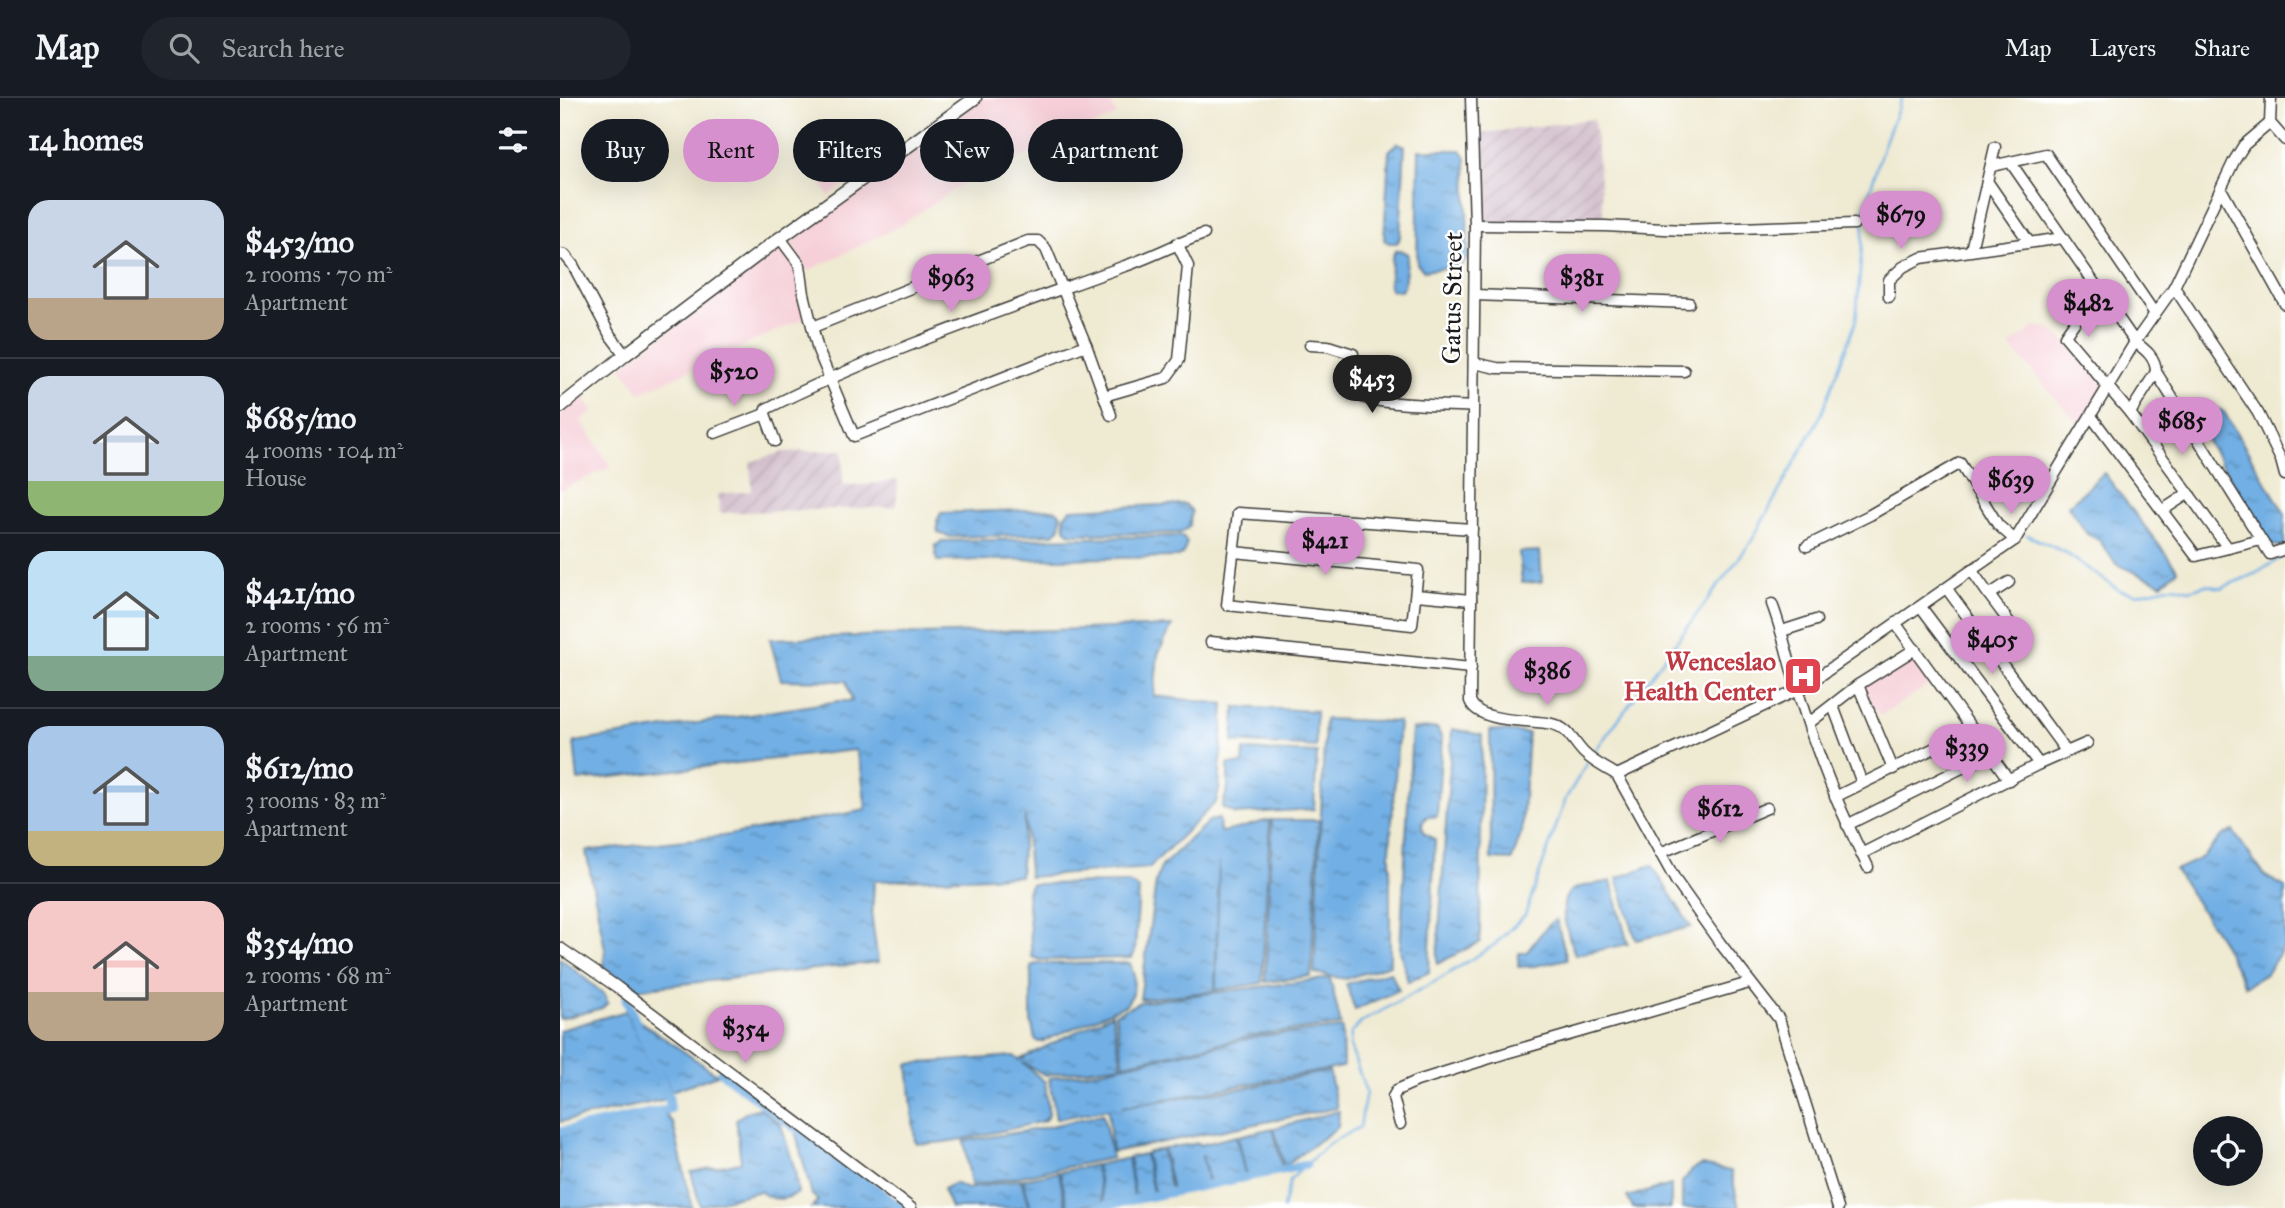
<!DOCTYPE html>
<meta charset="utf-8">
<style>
body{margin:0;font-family:"IM FELL Great Primer",serif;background:#20242c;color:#f1f3f6;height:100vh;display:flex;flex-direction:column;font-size:26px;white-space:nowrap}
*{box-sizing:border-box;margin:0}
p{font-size:23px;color:#9ea1a6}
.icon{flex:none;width:38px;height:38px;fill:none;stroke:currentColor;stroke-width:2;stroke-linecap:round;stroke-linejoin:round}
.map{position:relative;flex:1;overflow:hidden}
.sheet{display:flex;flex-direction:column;background:#171b24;width:560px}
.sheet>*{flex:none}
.hud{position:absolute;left:21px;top:21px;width:665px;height:63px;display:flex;gap:14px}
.controls{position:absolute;left:1633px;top:1018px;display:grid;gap:14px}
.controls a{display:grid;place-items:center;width:70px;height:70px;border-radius:50%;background:#171b24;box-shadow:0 7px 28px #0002;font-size:35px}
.price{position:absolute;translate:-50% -60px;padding:0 16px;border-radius:24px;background:#d690ce;color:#111;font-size:23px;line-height:46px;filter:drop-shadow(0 2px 4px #0008)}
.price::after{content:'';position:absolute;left:50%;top:42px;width:21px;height:16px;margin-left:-10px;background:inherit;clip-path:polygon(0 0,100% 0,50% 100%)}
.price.current{background:#222;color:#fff}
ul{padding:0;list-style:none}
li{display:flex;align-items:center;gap:21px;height:175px;padding:0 28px}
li+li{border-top:2px solid #363941}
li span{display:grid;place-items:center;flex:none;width:196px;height:140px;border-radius:21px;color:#555}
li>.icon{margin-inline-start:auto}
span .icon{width:84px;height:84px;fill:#fffc;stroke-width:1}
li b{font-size:30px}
h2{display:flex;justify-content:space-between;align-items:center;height:84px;padding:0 28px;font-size:30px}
.chip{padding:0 24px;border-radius:32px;background:#171b24;box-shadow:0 7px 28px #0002;font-size:24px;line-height:63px}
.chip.current{background:#d690ce;color:#111}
header{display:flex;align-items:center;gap:42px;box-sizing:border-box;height:98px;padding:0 35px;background:#171b24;border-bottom:2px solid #363941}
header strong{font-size:33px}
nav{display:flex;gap:38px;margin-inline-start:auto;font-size:24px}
.search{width:490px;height:63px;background:#20242c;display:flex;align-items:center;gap:18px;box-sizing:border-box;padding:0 24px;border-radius:38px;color:#9ea1a6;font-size:26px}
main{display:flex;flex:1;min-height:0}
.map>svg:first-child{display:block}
.built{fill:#f6cfd8}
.industrial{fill:url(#industrial-furrows)}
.water{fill:url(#water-ripples);stroke:#466680;stroke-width:2}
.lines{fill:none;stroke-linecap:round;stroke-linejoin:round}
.stream{stroke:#71afe4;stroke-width:2.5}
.canal{stroke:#71afe4;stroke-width:9}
.minor-casing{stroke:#3c3b37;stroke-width:13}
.major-casing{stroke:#3c3b37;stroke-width:15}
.minor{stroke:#fff;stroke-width:10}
.major{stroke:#fff;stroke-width:12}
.labels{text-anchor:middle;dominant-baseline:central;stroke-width:5;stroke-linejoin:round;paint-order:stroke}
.street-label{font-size:26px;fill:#1c1c1c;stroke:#fff}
.health-label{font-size:26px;font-weight:bold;fill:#be3a42;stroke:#fff;text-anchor:end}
</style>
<header>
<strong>Map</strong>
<div class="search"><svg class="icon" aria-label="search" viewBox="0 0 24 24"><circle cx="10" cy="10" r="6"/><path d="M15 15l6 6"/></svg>Search here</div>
<nav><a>Map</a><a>Layers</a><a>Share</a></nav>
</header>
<main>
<section class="sheet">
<h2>14 homes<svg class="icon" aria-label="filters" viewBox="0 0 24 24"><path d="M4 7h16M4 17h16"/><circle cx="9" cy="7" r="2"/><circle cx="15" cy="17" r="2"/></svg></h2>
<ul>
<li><span style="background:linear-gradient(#c9d6e8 70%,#b9a48a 0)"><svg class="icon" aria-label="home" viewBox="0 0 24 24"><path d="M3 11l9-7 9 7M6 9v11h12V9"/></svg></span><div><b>$453/mo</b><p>2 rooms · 70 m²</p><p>Apartment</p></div></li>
<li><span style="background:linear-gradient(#c9d6e8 75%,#8fb573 0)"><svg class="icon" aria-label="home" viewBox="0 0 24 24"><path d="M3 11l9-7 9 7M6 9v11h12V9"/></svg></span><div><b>$685/mo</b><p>4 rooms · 104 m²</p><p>House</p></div></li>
<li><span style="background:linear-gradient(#bfe0f5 75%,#7fa58c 0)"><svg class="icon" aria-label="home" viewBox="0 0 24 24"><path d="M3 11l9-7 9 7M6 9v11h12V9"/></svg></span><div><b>$421/mo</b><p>2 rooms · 56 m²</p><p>Apartment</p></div></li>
<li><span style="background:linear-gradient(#a9c7e8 75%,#c2b280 0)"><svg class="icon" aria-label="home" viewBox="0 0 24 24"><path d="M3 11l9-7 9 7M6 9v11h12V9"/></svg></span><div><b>$612/mo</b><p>3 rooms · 83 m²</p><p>Apartment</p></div></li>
<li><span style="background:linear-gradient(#f6c9c9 65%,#b9a48a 0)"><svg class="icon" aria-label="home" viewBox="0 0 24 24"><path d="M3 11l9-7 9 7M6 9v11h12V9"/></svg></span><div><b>$354/mo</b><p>2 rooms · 68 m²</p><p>Apartment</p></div></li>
</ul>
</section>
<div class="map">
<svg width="1725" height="1110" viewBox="0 0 1725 1110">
<defs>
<pattern id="industrial-furrows" width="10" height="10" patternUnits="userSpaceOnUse" patternTransform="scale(1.75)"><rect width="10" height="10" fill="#d1bdca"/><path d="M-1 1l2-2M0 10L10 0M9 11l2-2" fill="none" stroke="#b3a2ad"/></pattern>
<pattern id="water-ripples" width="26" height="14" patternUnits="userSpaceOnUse" patternTransform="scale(1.75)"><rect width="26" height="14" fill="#71afe4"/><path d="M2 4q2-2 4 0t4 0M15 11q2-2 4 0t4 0" fill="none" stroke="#5c8eb8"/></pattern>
</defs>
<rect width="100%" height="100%" fill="#fff"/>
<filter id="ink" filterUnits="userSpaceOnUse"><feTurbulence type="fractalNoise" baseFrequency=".0143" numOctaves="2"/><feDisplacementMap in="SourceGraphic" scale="14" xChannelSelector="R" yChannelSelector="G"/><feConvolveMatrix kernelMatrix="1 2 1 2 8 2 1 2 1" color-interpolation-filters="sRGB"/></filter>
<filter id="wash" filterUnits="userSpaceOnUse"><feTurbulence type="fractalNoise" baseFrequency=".00686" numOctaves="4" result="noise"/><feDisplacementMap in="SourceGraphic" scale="28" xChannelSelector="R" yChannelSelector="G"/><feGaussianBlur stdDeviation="1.57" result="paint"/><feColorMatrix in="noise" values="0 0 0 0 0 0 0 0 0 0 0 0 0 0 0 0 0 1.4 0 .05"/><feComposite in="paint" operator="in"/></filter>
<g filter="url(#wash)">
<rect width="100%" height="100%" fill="#efead2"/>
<!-- built -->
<g class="built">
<polygon points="424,0 548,0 557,17 399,88 338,129 248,173 231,145"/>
<polygon points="292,38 304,72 269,98 246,56"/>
<polygon points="222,151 237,172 245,220 80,295 61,268"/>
<polygon points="1474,229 1486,229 1502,240 1546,289 1521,329 1450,248"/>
<polygon points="24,298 33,313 21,322 51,369 0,392 0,316"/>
<polygon points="1354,554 1373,584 1320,618 1301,588"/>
</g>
<!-- industrial -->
<g class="industrial">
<polygon points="1034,21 1044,124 925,125 920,121 916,36"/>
<polygon points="283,352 283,387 304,387 338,382 336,409 160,415 158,396 192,393 190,364 223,354"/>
</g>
<!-- water -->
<g class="water">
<polygon points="838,45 845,48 840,139 837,145 829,145 824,142 829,53"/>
<polygon points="859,52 901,52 906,59 908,159 900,168 864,173 857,166"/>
<polygon points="840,152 848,156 844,187 841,193 831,192 829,189 832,159 835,153"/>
<polygon points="1659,311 1664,314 1725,416 1724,449 1712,447 1637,327 1638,324"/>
<polygon points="1544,375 1618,472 1602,486 1556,466 1539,442 1527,436 1508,408"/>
<polygon points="625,406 632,413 629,429 621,435 513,436 509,435 505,430 504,418 511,411"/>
<polygon points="491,411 496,412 501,417 500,429 494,436 391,439 378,435 377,423 381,415"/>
<polygon points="622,438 627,444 623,456 618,459 377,463 375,448 382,443"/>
<polygon points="980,453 982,484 962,485 959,454"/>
<polygon points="612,528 598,556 594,598 664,606 659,692 656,704 589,770 469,779 465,718 460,778 314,783 312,822 318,864 77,891 44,870 45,851 26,753 163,738 306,712 301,670 295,652 18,683 14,644 279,603 292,603 286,583 221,582 210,541"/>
<polygon points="675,609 756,613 756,649 673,644"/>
<polygon points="765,621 839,624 830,753 830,867 785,881 754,875"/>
<polygon points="877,630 882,641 877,719 866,719 862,726 863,734 875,742 869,874 848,884 840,852 852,631"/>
<polygon points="892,631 922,637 920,844 877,866"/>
<polygon points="930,632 968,635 962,733 952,762 931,761"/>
<polygon points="684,652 757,655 754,711 675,716 662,709 668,690 668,666 683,666"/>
<path d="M659,721L660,734C677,732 692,726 710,722L702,885L656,892L659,764L655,893L580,901L596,784L601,769L649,723Z"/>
<polygon points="712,722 759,722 751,878 705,884"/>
<path d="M1673,733L1705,778L1725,789V847L1706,876L1685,888L1661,842L1615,772C1623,768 1634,764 1642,759C1657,748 1654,739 1673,733Z"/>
<polygon points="1092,767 1131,829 1076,842 1057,780"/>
<path d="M1051,783L1068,846L1015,857C1010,841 994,804 1012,792C1023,786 1040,786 1051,783Z"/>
<polygon points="569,785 579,791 575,853 572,860 481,862 472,859 467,793 472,786"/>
<path d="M996,821L1007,861L975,868L958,869L959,855H966C975,844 985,828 996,821Z"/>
<polygon points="0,860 44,896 48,905 42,910 0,921"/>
<polygon points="570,865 574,878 573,896 566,907 484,943 479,944 475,941 471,924 471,868 476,866"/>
<polygon points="830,874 839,892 795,912 786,886"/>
<polygon points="770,880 781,927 702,936 564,966 555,916 580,904"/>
<polygon points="66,913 107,1001 0,1024 0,932"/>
<path d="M552,916L562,967L485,977L462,964L485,984L489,1017L484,1023C462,1028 369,1052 355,1044L348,966L454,958L459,962Z"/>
<polygon points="75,920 158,977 111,993"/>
<polygon points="782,930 783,969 561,1009 678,991 769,973 777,1010 552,1054 548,1011 496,1021 489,980 544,972 702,938"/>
<path d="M200,1010L221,1027L235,1072L238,1095C224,1102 212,1104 200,1093L140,1108L131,1074L181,1064L176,1021L189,1013Z"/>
<polygon points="779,1013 778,1029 724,1068 714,1030"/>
<polygon points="103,1014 113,1025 132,1109 0,1110 0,1038"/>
<polygon points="543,1016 552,1060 411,1088 404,1043 478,1031"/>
<polygon points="713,1030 722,1069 686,1076 678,1038"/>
<polygon points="235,1033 336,1110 251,1110 258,1102 252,1097"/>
<polygon points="676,1038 685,1076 649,1084 642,1057 648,1086 612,1091 603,1050 639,1045 640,1047"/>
<polygon points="601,1051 611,1092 594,1094 586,1055"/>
<polygon points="585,1056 593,1095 575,1099 569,1059"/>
<polygon points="568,1060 574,1098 544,1104 536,1067"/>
<polygon points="535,1067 543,1104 508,1110 500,1074"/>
<polygon points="1142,1067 1171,1073 1179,1110 1122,1110 1122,1084 1133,1071"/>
<polygon points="499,1074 506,1110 471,1110 463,1081"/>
<polygon points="461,1081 469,1110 391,1110 383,1091 395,1085 407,1091"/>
<polygon points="1111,1087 1111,1110 1073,1110 1067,1099"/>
</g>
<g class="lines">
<!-- stream -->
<g class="stream">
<polyline points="1467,437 1504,454 1559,492 1576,496 1614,488 1629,492 1646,487 1661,490 1697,475 1725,457"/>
<polyline points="1031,658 1191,444 1262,315 1296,223 1305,110 1323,49 1342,0"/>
<polyline points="723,1110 730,1082 768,1046 800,1029 806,994 790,948 791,935 803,923 878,882 934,847 965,817 1006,700 1028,664"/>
</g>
<!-- canal -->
<g class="canal">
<polyline points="161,974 341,1110"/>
<polyline points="0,1034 110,1011 109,999 66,902"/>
<polyline points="533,1110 746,1067"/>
</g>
</g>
</g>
<g filter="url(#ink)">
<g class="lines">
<!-- minor casing -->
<g class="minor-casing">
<g id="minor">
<path d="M911,0L915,127L910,603C919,626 971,621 992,626C1009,630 1013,644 1024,655C1033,664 1046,670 1057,677L1244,589L1455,442L1575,244L1614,189L1674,63L1684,47L1710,25"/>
<polyline points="1711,0 1710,25 1725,42"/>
<path d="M1451,65L1575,244C1586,252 1596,260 1596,274L1710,456L1725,451"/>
<polyline points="1432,68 1486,56 1595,216"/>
<polyline points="1427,83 1469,144"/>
<polyline points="1661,91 1725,206"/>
<polyline points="915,127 1045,128 1124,132 1294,126"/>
<polyline points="220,140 240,167 244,196 258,252 294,338 526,247"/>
<polyline points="1411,152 1435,49"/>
<polyline points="0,156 5,157 13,167 50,237 65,257"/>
<polyline points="1614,189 1698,315 1721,362 1725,377"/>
<polyline points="1538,191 1505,238 1570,315 1668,450"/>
<polyline points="915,197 1129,205"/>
<polyline points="1329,199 1329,182 1343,169 1361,160 1503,140"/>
<polyline points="253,229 468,143 478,143 486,151 526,247 551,317"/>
<path d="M750,247L768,248L793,256C792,266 785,287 793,294C805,308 891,307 913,309"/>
<polyline points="914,265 937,270 1124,273"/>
<polyline points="544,298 606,280 619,262 628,168 617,145"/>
<polyline points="1570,315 1596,274"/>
<polyline points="1531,318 1636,458 1701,442"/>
<polyline points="155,335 205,316"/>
<path d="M215,343L205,316L206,311C321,253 444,212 565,168C592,159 617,145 644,136"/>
<polyline points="1603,412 1629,395"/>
<polyline points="1247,448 1310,417 1400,365 1438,427 1455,442"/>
<polyline points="674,454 858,472 852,527 667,507 678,415 912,431"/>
<polyline points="1412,473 1429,497 1449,484"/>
<polyline points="1387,491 1506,653"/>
<polyline points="856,497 911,502"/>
<polyline points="1429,497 1449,524"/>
<path d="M1212,506C1223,535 1229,565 1238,594C1256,654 1280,713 1308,769"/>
<polyline points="1361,509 1479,666"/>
<polyline points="1336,526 1449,682"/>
<polyline points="1222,533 1256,522"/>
<polyline points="651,544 911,570"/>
<polyline points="1298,587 1333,671"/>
<polyline points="1273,608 1302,685"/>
<polyline points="1249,625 1298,587 1355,551"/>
<polyline points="1057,677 1116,783 1160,845 1219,921 1278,1110"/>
<polyline points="1275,699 1413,631"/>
<polyline points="1287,727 1430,656"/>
<polyline points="1100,755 1207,710"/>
<polyline points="1301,756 1479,666 1527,645"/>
<polyline points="0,850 57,889 351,1110"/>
<polyline points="840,1026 833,999 837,992 857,983 946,955 1189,885"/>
</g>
</g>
<!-- major casing -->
<g class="major-casing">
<polyline id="major" points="0,309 65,257 220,140 415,0"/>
</g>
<!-- minor -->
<use href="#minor" class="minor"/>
<!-- major -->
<use href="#major" class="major"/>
</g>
</g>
<!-- icons -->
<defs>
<g id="hospital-square" transform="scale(2.0125)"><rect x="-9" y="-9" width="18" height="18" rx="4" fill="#e0444e" stroke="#fff"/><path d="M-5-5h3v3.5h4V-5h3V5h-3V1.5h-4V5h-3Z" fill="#fff"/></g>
</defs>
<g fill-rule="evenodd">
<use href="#hospital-square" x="1243" y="578"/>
</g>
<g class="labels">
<!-- street labels -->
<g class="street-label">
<text transform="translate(892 200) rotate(-89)">Gatus Street</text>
</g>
<!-- health labels -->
<g class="health-label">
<text x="1216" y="563">Wenceslao<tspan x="1216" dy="30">Health Center</tspan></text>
</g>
</g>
</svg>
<div class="controls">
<a><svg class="icon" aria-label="locate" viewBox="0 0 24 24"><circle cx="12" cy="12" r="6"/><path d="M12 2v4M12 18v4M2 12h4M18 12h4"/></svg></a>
</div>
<b class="price" style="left:1341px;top:153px">$679</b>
<b class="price" style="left:391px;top:216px">$963</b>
<b class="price" style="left:1022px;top:216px">$381</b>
<b class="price" style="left:1528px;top:241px">$482</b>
<b class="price" style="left:174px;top:310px">$520</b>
<b class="price current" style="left:812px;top:317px">$453</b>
<b class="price" style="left:1622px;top:359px">$685</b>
<b class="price" style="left:1451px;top:418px">$639</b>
<b class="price" style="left:765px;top:479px">$421</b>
<b class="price" style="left:1432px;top:578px">$405</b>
<b class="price" style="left:987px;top:609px">$386</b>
<b class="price" style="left:1407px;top:686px">$339</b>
<b class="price" style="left:1160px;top:747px">$612</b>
<b class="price" style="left:185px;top:967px">$354</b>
<div class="hud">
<a class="chip">Buy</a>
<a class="chip current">Rent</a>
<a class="chip">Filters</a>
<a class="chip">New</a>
<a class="chip">Apartment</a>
</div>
</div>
</main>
